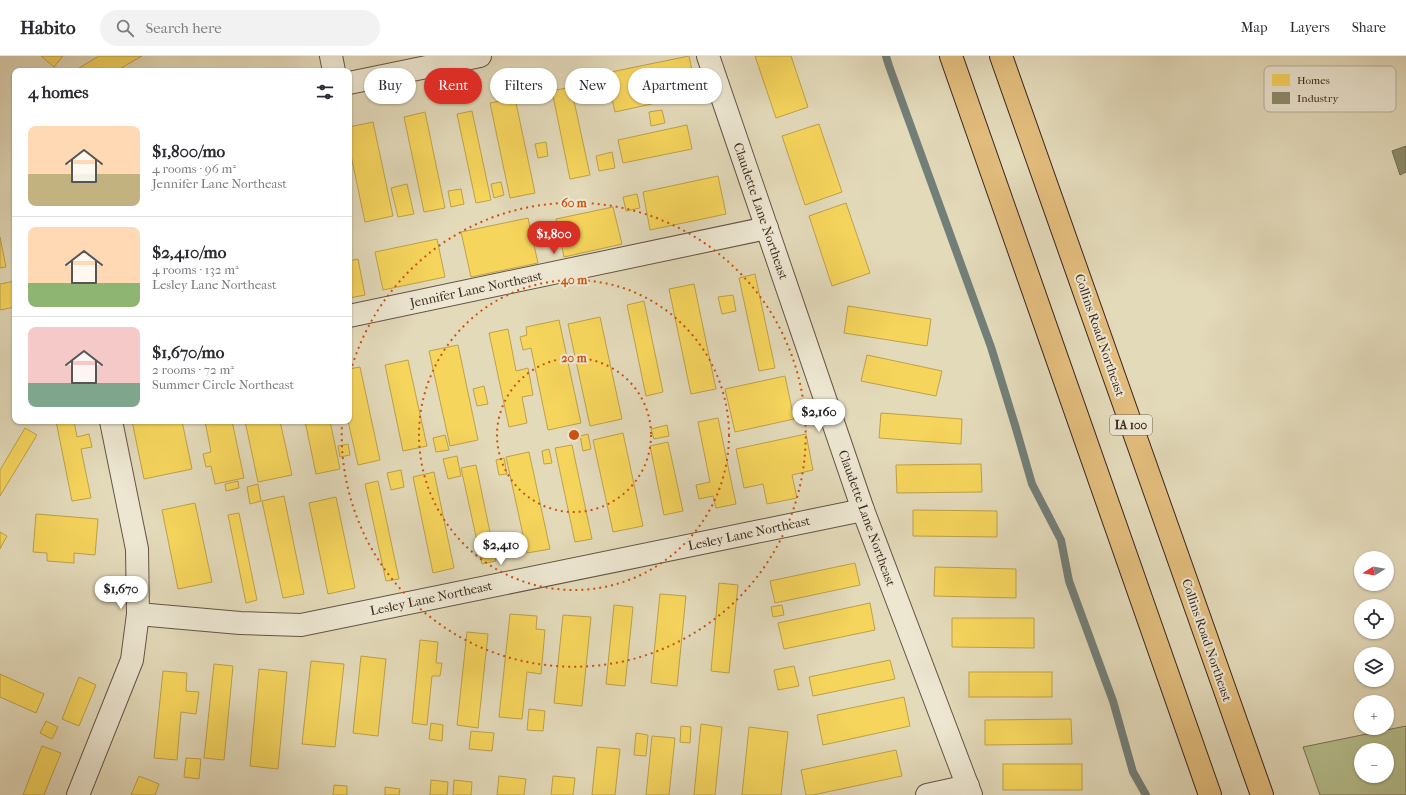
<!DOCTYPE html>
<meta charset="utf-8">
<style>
body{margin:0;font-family:"IM FELL French Canon",serif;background:#f2f2f3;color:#2b2b33;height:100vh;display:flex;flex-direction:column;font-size:15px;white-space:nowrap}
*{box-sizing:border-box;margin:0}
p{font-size:13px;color:#7c7c81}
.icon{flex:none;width:22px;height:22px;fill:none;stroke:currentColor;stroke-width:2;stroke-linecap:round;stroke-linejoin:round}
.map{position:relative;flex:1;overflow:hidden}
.details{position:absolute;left:12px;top:12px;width:340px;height:356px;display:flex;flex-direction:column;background:#fff;border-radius:8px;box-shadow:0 1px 3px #0004}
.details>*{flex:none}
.hud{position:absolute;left:364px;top:12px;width:380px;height:36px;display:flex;gap:8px}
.needle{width:26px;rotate:259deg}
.controls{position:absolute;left:1354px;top:495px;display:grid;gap:8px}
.controls a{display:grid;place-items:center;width:40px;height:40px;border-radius:50%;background:#fff;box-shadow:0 1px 3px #0004;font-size:20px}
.price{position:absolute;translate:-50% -34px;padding:0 9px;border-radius:14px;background:#fff;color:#222;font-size:13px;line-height:26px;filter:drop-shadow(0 1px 2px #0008)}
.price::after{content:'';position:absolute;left:50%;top:24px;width:12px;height:9px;margin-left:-6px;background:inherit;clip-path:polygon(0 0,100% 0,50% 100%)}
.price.active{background:#d93025;color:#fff}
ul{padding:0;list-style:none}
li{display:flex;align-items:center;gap:12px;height:100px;padding:0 16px}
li+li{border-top:1px solid #e1e1e2}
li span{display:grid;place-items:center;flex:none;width:112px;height:80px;border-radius:8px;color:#555}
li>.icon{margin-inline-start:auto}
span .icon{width:48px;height:48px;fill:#fffc;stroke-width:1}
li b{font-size:17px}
h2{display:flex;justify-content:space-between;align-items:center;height:48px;padding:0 16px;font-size:17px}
.chip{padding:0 14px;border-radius:18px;background:#fff;box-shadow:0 1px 3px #0004;font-size:14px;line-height:36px}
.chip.active{background:#d93025;color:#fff}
header{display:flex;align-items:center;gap:24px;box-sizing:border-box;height:56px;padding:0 20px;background:#fff;border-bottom:1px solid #e1e1e2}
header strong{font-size:19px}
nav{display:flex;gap:22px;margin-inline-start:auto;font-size:14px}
.search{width:280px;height:36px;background:#f2f2f3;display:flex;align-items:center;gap:10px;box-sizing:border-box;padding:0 14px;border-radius:22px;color:#7c7c81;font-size:15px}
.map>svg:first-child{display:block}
.green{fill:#b6bf8e;stroke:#787356;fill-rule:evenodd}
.homes{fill:#f6d55c;stroke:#bea149}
.industry{fill:#8c8c6e;stroke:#746e56}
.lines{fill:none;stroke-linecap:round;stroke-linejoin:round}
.stream{stroke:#727f78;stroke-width:8}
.street-casing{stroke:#655445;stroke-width:24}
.highway-casing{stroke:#3b271e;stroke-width:24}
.street{stroke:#ede7d2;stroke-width:22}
.highway{stroke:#e2bd7d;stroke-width:22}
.ring{fill:none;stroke:#ce520f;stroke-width:2;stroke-dasharray:2 4}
.labels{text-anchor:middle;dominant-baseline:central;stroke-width:4;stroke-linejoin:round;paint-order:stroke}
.shield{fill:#ede7d2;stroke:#706154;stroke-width:1}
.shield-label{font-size:12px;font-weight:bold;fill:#3b271e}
.street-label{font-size:13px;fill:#3b271e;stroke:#ede7d2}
.key{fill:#ede7d2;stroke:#b8ad9c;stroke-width:1}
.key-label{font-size:11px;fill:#3b271e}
.centre{fill:#ce520f;stroke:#ede7d2;stroke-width:2}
.ring-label{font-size:12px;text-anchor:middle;font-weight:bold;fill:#ce520f;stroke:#ede7d2;stroke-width:4;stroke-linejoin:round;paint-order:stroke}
</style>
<header>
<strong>Habito</strong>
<div class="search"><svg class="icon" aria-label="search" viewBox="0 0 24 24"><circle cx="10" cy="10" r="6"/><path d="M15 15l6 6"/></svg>Search here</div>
<nav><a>Map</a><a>Layers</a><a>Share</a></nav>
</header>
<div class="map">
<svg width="1406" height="739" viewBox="0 0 1406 739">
<rect width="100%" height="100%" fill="#e3daba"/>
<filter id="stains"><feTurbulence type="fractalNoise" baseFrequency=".005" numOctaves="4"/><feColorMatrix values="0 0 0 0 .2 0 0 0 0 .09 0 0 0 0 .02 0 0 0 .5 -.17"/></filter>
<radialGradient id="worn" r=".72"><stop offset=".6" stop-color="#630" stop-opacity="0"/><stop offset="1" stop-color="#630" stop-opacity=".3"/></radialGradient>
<!-- green -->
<path class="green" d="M1406,670V739H1320L1303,691ZM1361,694H1387V720H1361Z"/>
<!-- homes -->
<g class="homes">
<polygon points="41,0 63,0 54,11"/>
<polygon points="99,0 142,0 116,15 81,15 79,12"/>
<polygon points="689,0 697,38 615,56 606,17"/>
<polygon points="755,0 791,0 808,51 776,62"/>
<polygon points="571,31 590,119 570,123 552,35"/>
<polygon points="515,42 535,137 510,142 490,47"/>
<polygon points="662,54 665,67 651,70 649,56"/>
<polygon points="472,55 491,144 476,147 457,58"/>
<polygon points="425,56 445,152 424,156 404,61"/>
<polygon points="373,66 393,160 365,166 349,90 349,71"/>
<polygon points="819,68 842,136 805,149 782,80"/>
<polygon points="687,69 692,93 623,107 618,84"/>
<polygon points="546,86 548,100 538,102 535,88"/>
<polygon points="612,96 615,112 599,115 596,100"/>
<polygon points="718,120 726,158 650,174 643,136"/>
<polygon points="501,126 504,139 494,142 491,128"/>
<polygon points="407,128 414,158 398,161 391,132"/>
<polygon points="461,133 464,148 451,151 448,135"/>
<polygon points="637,138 640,152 626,155 623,141"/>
<polygon points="846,147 870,217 832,230 809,160"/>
<polygon points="613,151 622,188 564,201 556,163"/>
<polygon points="528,162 538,207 471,221 461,176"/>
<polygon points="0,181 6,211 0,212"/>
<polygon points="437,183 445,221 383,234 375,196"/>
<polygon points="358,203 365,239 349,242 349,205"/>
<polygon points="755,218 775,312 759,315 739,222"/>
<polygon points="15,225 15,251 0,254 0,228"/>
<polygon points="694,228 716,333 691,338 669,233"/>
<polygon points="733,239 736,255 722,258 718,241"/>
<polygon points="644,245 663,336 646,340 627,249"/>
<polygon points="848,250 931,263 927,290 844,277"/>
<polygon points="600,261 622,363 590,370 568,268"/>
<polygon points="559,264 581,367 548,374 531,292 523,294 520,281 527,279 526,271"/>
<polygon points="508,273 516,315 528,312 533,339 522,341 527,367 509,371 489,277"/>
<polygon points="458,289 478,384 450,390 429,295"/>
<polygon points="867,299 942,315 936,340 861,325"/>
<polygon points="408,304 427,390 403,395 385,309"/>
<polygon points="360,311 380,404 358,409 348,365 349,313"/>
<polygon points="785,320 794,363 735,376 725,333"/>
<polygon points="484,330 488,348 477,350 473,333"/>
<polygon points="881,357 962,363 961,388 879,382"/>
<polygon points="718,362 736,448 716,452 713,440 699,443 696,429 710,426 698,366"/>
<polygon points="56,365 74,365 77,381 89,378 92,391 81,393 91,442 72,445"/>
<polygon points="132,365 182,365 192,413 144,423"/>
<polygon points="205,365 232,365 244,422 215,428 211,410 206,411 203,398 211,396"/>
<polygon points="245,365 280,365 292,419 258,426"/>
<polygon points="305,365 330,365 340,413 316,418"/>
<polygon points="667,369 669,380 654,383 651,373"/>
<polygon points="25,372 37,379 0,440 0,414"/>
<polygon points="623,377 643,470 613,476 593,384"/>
<polygon points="588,378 591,393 583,395 580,380"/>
<polygon points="806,378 813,414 792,419 797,442 767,448 763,428 744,432 736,393"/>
<polygon points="445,379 449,394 436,396 433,382"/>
<polygon points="668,386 683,455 664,459 650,390"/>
<polygon points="348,388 350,399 340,401 338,390"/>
<polygon points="572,389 592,483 575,486 555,392"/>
<polygon points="549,393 552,407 544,408 542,395"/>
<polygon points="529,396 550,493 527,497 506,401"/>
<polygon points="457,400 461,420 448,423 443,403"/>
<polygon points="504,402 507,418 499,419 496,404"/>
<polygon points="981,408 982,436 897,437 896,409"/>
<polygon points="476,409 496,505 482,508 461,412"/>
<polygon points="401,414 404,431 391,434 387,417"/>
<polygon points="434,416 454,512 433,517 413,421"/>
<polygon points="238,425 239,432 226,435 225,428"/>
<polygon points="378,425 399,523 386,525 365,428"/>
<polygon points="258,428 261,445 250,448 247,431"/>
<polygon points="284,440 304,538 283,542 262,445"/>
<polygon points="336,441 355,532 328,538 309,447"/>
<polygon points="195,447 212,526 178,533 162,454"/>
<polygon points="913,454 997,455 997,481 913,480"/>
<polygon points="239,457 257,544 246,547 228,459"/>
<polygon points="36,458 98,463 95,499 74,497 74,507 47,505 47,497 33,496"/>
<polygon points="0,476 7,480 0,493"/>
<polygon points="855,507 860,529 775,547 770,525"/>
<polygon points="935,511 1016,513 1016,542 934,540"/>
<polygon points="719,527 738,529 729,617 711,615"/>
<polygon points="660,538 686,540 677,630 651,627"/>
<polygon points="870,547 875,574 784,593 778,567"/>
<polygon points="614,549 633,551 625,630 606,628"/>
<polygon points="782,549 784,559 773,561 771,551"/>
<polygon points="510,558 537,560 536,573 545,574 541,618 527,616 522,663 499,661"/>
<polygon points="563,559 591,561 582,650 554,647"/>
<polygon points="952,562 1034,562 1034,592 952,591"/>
<polygon points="467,576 488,578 478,672 457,669"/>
<polygon points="420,584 438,586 436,607 442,607 440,620 432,620 427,669 412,667"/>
<polygon points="361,600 386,603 378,680 353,677"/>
<polygon points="890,604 895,623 813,640 809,621"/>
<polygon points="311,605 344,608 335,691 302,688"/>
<polygon points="214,608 233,610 224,704 204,702"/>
<polygon points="794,610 799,630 778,634 774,614"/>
<polygon points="259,613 287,616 278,713 250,710"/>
<polygon points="163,615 187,617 186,635 199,636 196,658 181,656 177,704 154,702"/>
<rect x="969" y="616" width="83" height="25"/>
<polygon points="0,618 44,638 36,657 0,641"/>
<polygon points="79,621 96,629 79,670 62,663"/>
<polygon points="904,641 910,670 823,689 817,659"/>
<polygon points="529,653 545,655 543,675 527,674"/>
<polygon points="1071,663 1072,688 985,689 985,664"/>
<polygon points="46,665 58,671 52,683 40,677"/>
<polygon points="431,667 443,669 442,685 429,683"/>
<polygon points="701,668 722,671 715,739 694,739"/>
<polygon points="681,670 691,671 690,687 680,686"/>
<polygon points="749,671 788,676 781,739 742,739"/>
<polygon points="471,675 494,677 492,695 469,693"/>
<polygon points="636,677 648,679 646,700 634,699"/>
<polygon points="652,680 675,682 669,739 646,739"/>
<polygon points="42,690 61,697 44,739 23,739"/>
<polygon points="597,691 620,693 615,739 592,739"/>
<polygon points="896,694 902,720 813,739 806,739 801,714"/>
<polygon points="186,702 201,703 199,723 184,721"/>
<rect x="1003" y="708" width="79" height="26"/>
<polygon points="139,720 159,728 155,739 131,739"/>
<polygon points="499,720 526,723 524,739 497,739"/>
<polygon points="553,720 575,722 573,739 551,739"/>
<polygon points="431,724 448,726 447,739 430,739"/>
<polygon points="454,724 472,726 471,739 453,739"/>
<polygon points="334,729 347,730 347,739 333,739"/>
<polygon points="385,731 400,733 399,739 385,739"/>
</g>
<!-- industry -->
<polygon class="industry" points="1406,90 1406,116 1400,119 1392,95"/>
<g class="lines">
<!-- stream -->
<polyline class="stream" points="886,0 889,10 991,291 1015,369 1032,428 1061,484 1069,525 1113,645 1133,716 1146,739"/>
<!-- street casing -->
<g class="street-casing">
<g id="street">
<polyline points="331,0 334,15"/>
<polyline points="708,0 863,454 971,739"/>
<polyline points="349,27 480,0"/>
<polyline points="349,260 767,172"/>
<polyline points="138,558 240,567 301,569 863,454"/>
<polyline points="78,739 132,604 138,558 137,493 111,365"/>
<polyline points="927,739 968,730"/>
</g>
</g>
<!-- highway casing -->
<g class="highway-casing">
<g id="highway">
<polyline points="951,0 1210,739"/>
<polyline points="1001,0 1262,739"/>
</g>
</g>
<!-- street -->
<use href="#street" class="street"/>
<!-- highway -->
<use href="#highway" class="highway"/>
</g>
<!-- distance rings -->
<g class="ring">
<circle cx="574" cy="379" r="77"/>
<circle cx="574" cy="379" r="155"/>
<path d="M349 321A232 232 0 1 1 342 367"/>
</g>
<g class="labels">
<!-- shield labels -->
<rect class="shield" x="1110" y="359" width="42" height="20" rx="3"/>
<g class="shield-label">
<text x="1131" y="369">IA 100</text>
</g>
<!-- street labels -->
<g class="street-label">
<text transform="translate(761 155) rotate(71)">Claudette Lane Northeast</text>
<text transform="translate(476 233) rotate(-12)">Jennifer Lane Northeast</text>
<text transform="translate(1100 279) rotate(71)">Collins Road Northeast</text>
<text transform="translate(867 462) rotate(70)">Claudette Lane Northeast</text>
<text transform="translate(749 477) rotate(-12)">Lesley Lane Northeast</text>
<text transform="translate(431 542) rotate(-12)">Lesley Lane Northeast</text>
<text transform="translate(1207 584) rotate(71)">Collins Road Northeast</text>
</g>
</g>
<!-- legend -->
<rect x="1264" y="10" width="132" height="46" rx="6" class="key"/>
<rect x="1272" y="18" width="18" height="12" fill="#f6d55c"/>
<rect x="1272" y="36" width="18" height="12" fill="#8c8c6e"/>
<g class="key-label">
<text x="1297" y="28">Homes</text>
<text x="1297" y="46">Industry</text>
</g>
<circle cx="574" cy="379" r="6" class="centre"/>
<g class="ring-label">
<text x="574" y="151">60 m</text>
<text x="574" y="228">40 m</text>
<text x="574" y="306">20 m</text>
</g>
<rect width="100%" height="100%" filter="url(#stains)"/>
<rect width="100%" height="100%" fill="url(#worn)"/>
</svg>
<div class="controls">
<a><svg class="needle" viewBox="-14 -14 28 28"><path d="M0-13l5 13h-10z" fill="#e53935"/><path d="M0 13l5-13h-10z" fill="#7c7c81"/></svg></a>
<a><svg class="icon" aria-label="locate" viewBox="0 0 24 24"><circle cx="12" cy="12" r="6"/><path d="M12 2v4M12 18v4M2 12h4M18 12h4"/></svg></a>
<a><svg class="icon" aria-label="layers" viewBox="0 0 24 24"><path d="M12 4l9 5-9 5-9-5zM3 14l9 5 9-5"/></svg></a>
<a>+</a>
<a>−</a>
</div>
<b class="price active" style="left:554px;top:199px">$1,800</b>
<b class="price" style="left:819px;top:377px">$2,160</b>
<b class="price" style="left:501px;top:510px">$2,410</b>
<b class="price" style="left:121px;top:554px">$1,670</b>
<div class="hud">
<a class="chip">Buy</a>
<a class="chip active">Rent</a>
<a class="chip">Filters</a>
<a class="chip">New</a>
<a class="chip">Apartment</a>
</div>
<section class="details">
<h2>4 homes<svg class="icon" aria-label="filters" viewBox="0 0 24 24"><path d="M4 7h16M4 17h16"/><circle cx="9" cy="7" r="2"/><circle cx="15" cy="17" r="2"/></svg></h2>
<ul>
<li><span style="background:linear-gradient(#ffd9b3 60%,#c2b280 0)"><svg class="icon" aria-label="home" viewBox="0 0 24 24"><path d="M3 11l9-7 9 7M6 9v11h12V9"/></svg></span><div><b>$1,800/mo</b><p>4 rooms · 96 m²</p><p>Jennifer Lane Northeast</p></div></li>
<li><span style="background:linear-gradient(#ffd9b3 70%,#8fb573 0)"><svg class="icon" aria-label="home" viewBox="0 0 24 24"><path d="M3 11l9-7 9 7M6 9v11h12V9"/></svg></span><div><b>$2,410/mo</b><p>4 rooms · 132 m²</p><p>Lesley Lane Northeast</p></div></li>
<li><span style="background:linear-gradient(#f6c9c9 70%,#7fa58c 0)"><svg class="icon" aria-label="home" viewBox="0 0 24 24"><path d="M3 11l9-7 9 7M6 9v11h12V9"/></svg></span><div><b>$1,670/mo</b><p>2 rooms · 72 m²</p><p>Summer Circle Northeast</p></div></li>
</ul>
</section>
</div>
